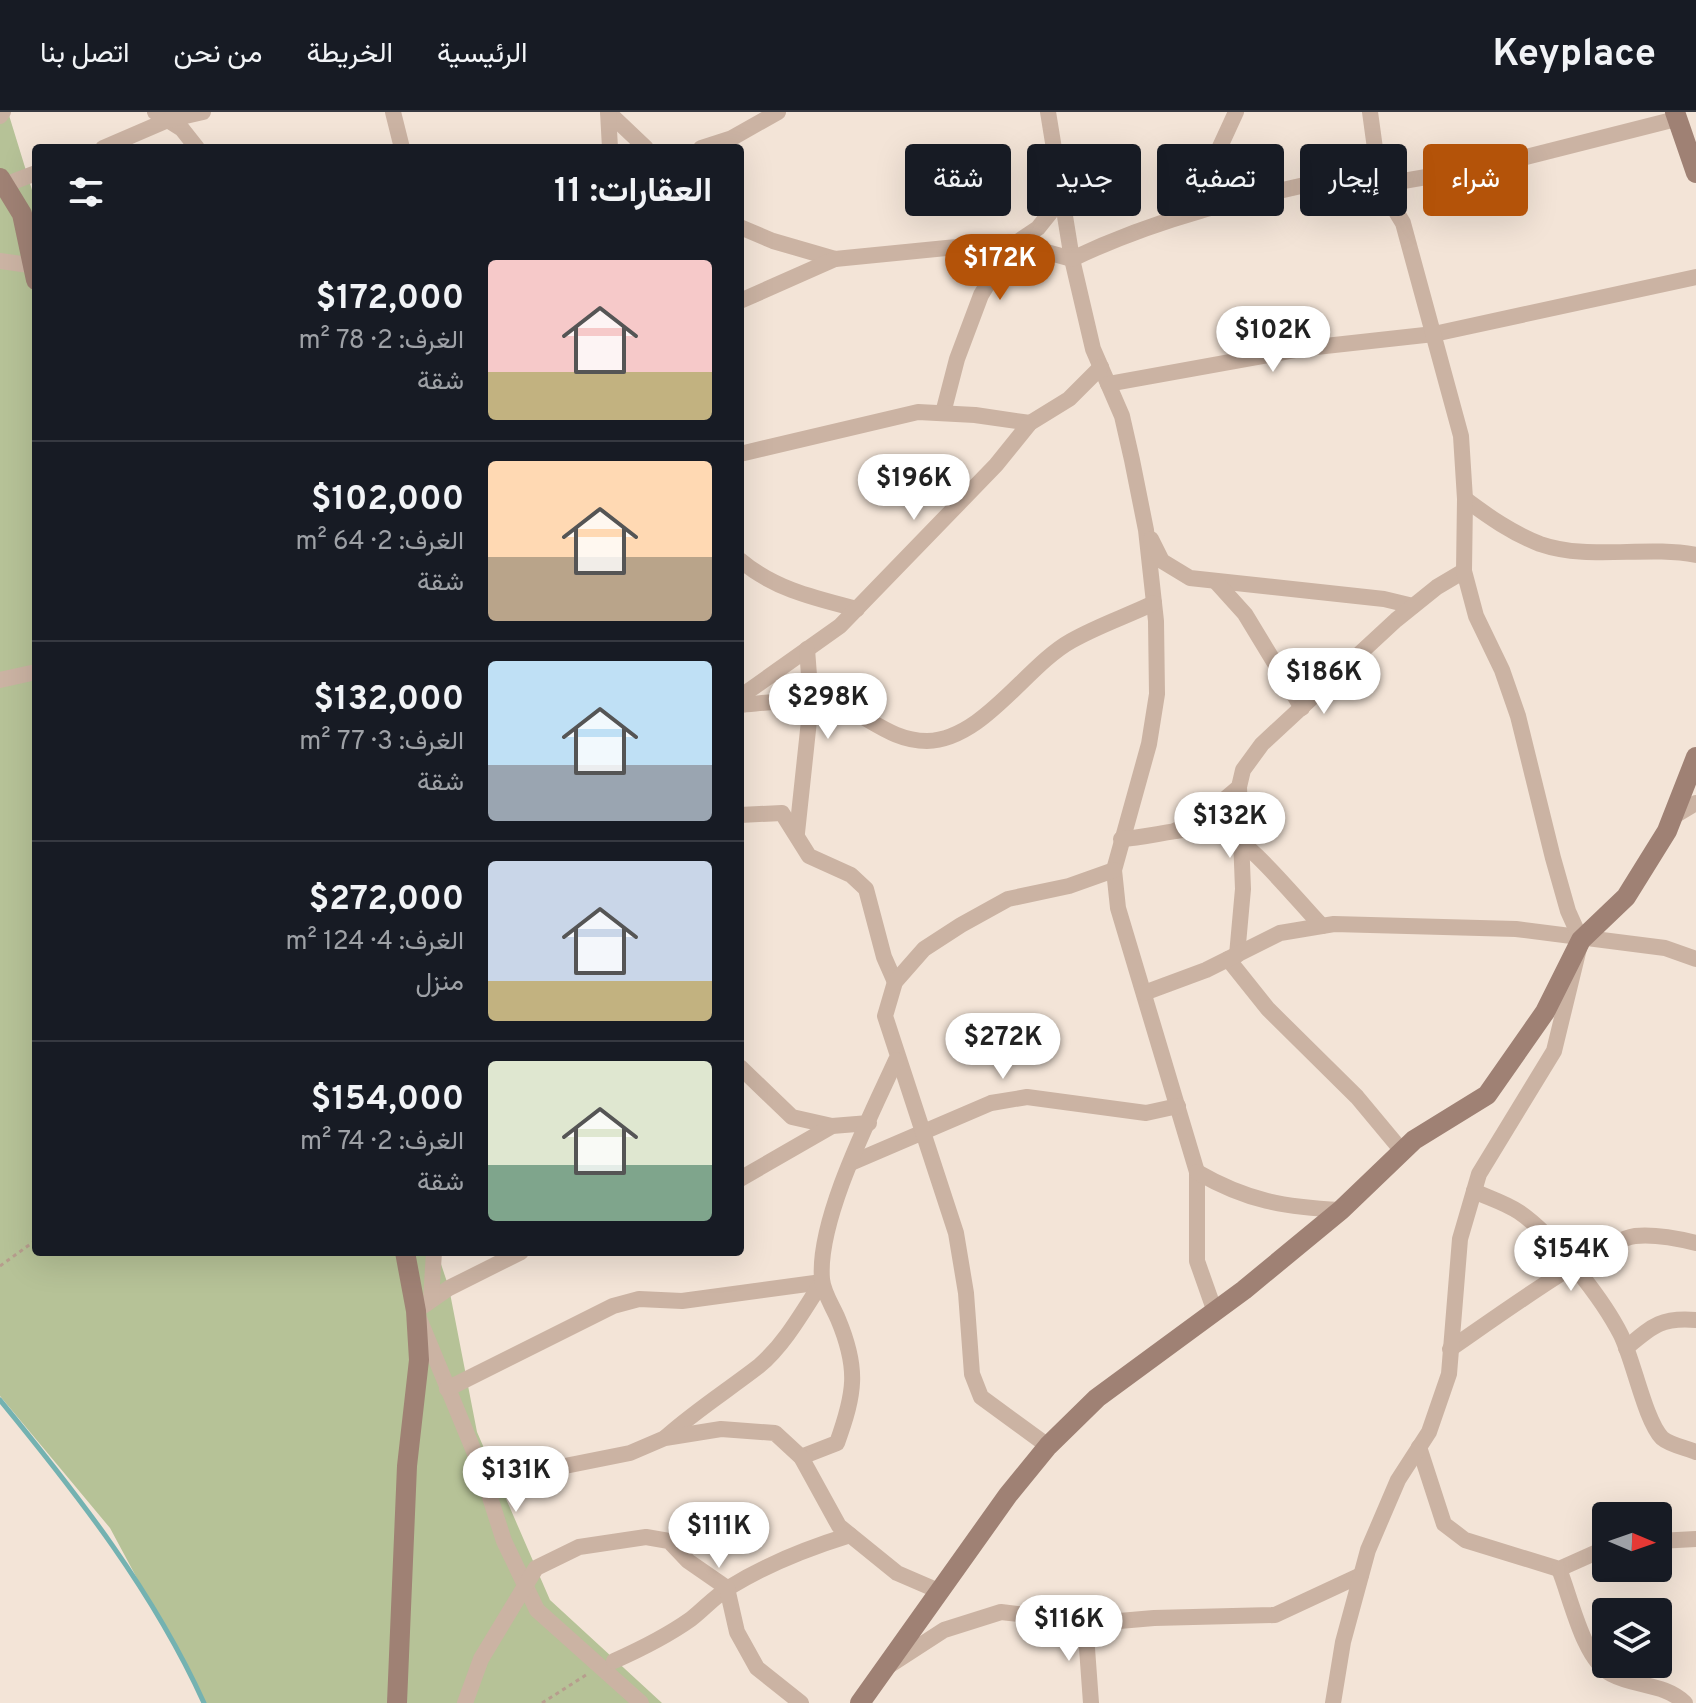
<!DOCTYPE html>
<html lang="ar">
<meta charset="utf-8">
<style>
body{margin:0;font-family:Overpass,Vazirmatn,sans-serif;background:#20242c;color:#f1f3f6;direction:rtl;height:100vh;display:flex;flex-direction:column;font-size:30px;white-space:nowrap}
*{box-sizing:border-box;margin:0}
p{font-size:26px;color:#9ea1a6}
.icon{flex:none;width:44px;height:44px;fill:none;stroke:currentColor;stroke-width:2;stroke-linecap:round;stroke-linejoin:round}
.map{position:relative;flex:1;overflow:hidden;direction:ltr}
.panel{position:absolute;left:32px;top:32px;width:712px;height:1112px;display:flex;flex-direction:column;background:#171b24;border-radius:8px;box-shadow:0 8px 32px #0002;direction:rtl}
.panel>*{flex:none}
.guide{position:absolute;left:768px;top:32px;width:760px;height:72px;direction:rtl;display:flex;gap:16px}
.needle{width:52px;rotate:92deg}
.buttons{position:absolute;left:1592px;top:1390px;display:grid;gap:16px}
.buttons a{display:grid;place-items:center;width:80px;height:80px;border-radius:8px;background:#171b24;box-shadow:0 8px 32px #0002;font-size:40px}
.price{position:absolute;translate:-50% -68px;padding:0 18px;border-radius:28px;background:#fff;color:#222;font-size:26px;line-height:52px;filter:drop-shadow(0 2px 4px #0008)}
.price::after{content:'';position:absolute;left:50%;top:48px;width:24px;height:18px;margin-left:-12px;background:inherit;clip-path:polygon(0 0,100% 0,50% 100%)}
.price.selected{background:#b45309;color:#fff}
ul{padding:0;list-style:none}
li{display:flex;align-items:center;gap:24px;height:200px;padding:0 32px}
li+li{border-top:2px solid #363941}
li span{display:grid;place-items:center;flex:none;width:224px;height:160px;border-radius:8px;color:#555}
li>.icon{margin-inline-start:auto}
span .icon{width:96px;height:96px;fill:#fffc;stroke-width:1}
li b{font-size:34px}
h2{display:flex;justify-content:space-between;align-items:center;height:96px;padding:0 32px;font-size:34px}
.chip{padding:0 28px;border-radius:8px;background:#171b24;box-shadow:0 8px 32px #0002;font-size:28px;line-height:72px}
.chip.selected{background:#b45309;color:#fff}
header{display:flex;align-items:center;gap:48px;box-sizing:border-box;height:112px;padding:0 40px;background:#171b24;border-bottom:2px solid #363941}
header strong{font-size:38px}
nav{display:flex;gap:44px;margin-inline-start:auto;font-size:28px}
.map>svg:first-child{display:block}
.green{fill:#b6c297}
.lines{fill:none;stroke-linecap:round;stroke-linejoin:round}
.stream{stroke:#74b2b1;stroke-width:5}
.path{stroke:#b79d8d;stroke-width:3;stroke-dasharray:4 4;stroke-linecap:butt}
.street{stroke:#cbb3a3;stroke-width:16}
.secondary{stroke:#9f8174;stroke-width:20}
</style>
<header>
<strong>Keyplace</strong>
<nav><a>الرئيسية</a><a>الخريطة</a><a>من نحن</a><a>اتصل بنا</a></nav>
</header>
<div class="map">
<svg width="1696" height="1591" viewBox="0 0 1696 1591">
<rect width="100%" height="100%" fill="#f3e4d7"/>
<!-- green -->
<polygon class="green" points="0,0 8,0 36,91 36,1140 437,1140 449,1176 477,1320 550,1488 662,1591 204,1591 110,1416 0,1284"/>
<g class="lines">
<!-- stream -->
<path class="stream" d="M0,1288C78,1383 153,1479 204,1591"/>
<!-- path -->
<g class="path">
<polyline points="0,1154 36,1128"/>
<polyline points="542,1591 586,1563"/>
</g>
<!-- street -->
<g class="street">
<polyline points="155,0 182,17 197,36"/>
<polyline points="393,0 402,36"/>
<polyline points="608,0 646,36"/>
<polyline points="608,0 610,36"/>
<polyline points="1048,0 1072,147 1093,237 1122,304 1132,348 1146,418 1156,509 1157,582 1149,632 1114,758 1118,796 1197,1060 1197,1149 1215,1200"/>
<polyline points="0,4 3,0"/>
<polyline points="103,36 168,8 203,0"/>
<polyline points="701,36 732,26 778,0"/>
<polyline points="7,72 36,61"/>
<polyline points="1380,73 1490,54 1676,7"/>
<polyline points="1190,100 1236,0"/>
<path d="M740,115L773,129L835,147L977,133L1032,136L1072,147C1174,98 1267,82 1377,57"/>
<polyline points="0,149 36,154"/>
<polyline points="740,189 835,147"/>
<polyline points="1108,272 1307,236 1434,222 1696,165"/>
<polyline points="943,301 957,247 981,183 1010,135 1038,116 1062,86"/>
<polyline points="740,342 918,300 975,303 1030,311"/>
<path d="M1465,387C1489,405 1512,421 1540,432C1589,449 1646,433 1696,443"/>
<polyline points="1151,427 1162,449 1190,466 1384,487 1413,494"/>
<path d="M740,448C774,477 814,486 857,497"/>
<polyline points="1217,471 1245,502 1302,596"/>
<polyline points="0,568 36,560"/>
<polyline points="740,585 840,514 996,353 1030,311 1069,287 1101,255"/>
<path d="M740,593C766,591 814,584 838,593C868,603 890,629 927,629C983,628 1026,554 1071,529C1097,514 1127,504 1154,491"/>
<polyline points="740,703 782,701 809,744 851,763 866,777 884,845 895,870"/>
<polyline points="1674,704 1696,691"/>
<polyline points="1175,719 1213,697 1239,675 1243,658 1262,632 1396,508 1437,475 1464,459"/>
<polyline points="797,721 811,590 807,537"/>
<path d="M1121,727C1154,725 1186,713 1219,718C1244,721 1301,793 1322,814"/>
<polyline points="1237,843 1243,777 1239,675"/>
<polyline points="1228,847 1268,897 1357,985 1402,1039"/>
<polyline points="1144,881 1206,858 1280,821 1334,812 1516,817 1665,836 1696,847"/>
<polyline points="740,955 792,1005 832,1014"/>
<polyline points="851,1051 991,991 1027,985 1146,1001 1178,994"/>
<path d="M1197,1060C1247,1089 1284,1095 1341,1098"/>
<polyline points="740,1067 832,1014 869,1011"/>
<path d="M1474,1079C1489,1086 1506,1091 1519,1100C1553,1123 1603,1187 1621,1223C1634,1250 1645,1308 1662,1326C1670,1333 1686,1336 1696,1340"/>
<polyline points="521,1140 449,1176 416,1199 480,1354 504,1429 537,1498 641,1591"/>
<polyline points="431,1188 434,1140"/>
<path d="M1626,1236C1652,1214 1661,1205 1696,1208"/>
<path d="M1450,1237C1484,1214 1602,1128 1635,1124C1655,1122 1676,1126 1696,1131"/>
<polyline points="447,1277 613,1194 639,1187 682,1189 822,1170"/>
<path d="M666,1325C695,1299 728,1278 759,1254C785,1232 803,1199 822,1170"/>
<polyline points="1048,1334 981,1285 972,1262 966,1181 956,1121 885,904 895,870 924,837 961,813 1008,787 1069,774 1114,758"/>
<polyline points="1419,1335 1444,1412 1465,1428 1559,1457 1606,1436"/>
<path d="M801,1345L837,1331C855,1281 859,1257 838,1207C833,1195 823,1180 822,1167C817,1108 871,1003 896,948"/>
<polyline points="485,1370 630,1341 665,1326 721,1317 775,1321 801,1345 839,1414 897,1461 941,1480"/>
<polyline points="1658,1429 1696,1427"/>
<path d="M1559,1457C1571,1486 1583,1547 1611,1562C1635,1575 1664,1571 1685,1591"/>
<polyline points="1085,1509 1091,1591"/>
<path d="M614,1549C641,1537 667,1524 691,1507C704,1497 715,1484 730,1475C767,1452 808,1436 850,1423"/>
<polyline points="890,1553 944,1518 1001,1500 1096,1511 1154,1506 1275,1503 1361,1463"/>
<polyline points="465,1591 481,1547 536,1456 579,1435 646,1425 669,1429 688,1449 727,1476 737,1520 757,1556 801,1591"/>
<polyline points="1333,1591 1343,1530 1368,1438 1398,1368 1429,1320 1449,1262 1460,1127 1479,1062 1554,939 1581,828 1568,799 1553,746 1518,604 1502,558 1476,504 1464,459 1465,387 1461,324 1403,111 1380,73 1370,0"/>
</g>
<!-- secondary -->
<g class="secondary">
<polyline points="1675,0 1696,61"/>
<polyline points="0,66 22,102 36,168"/>
<polyline points="397,1591 407,1354 419,1248 416,1199 405,1140"/>
<polyline points="860,1591 1008,1383 1048,1334 1097,1286 1244,1178 1341,1098 1414,1028 1487,983 1545,900 1581,828 1626,785 1667,719 1696,645"/>
</g>
</g>
</svg>
<div class="buttons">
<a><svg class="needle" viewBox="-14 -14 28 28"><path d="M0-13l5 13h-10z" fill="#e53935"/><path d="M0 13l5-13h-10z" fill="#9ea1a6"/></svg></a>
<a><svg class="icon" aria-label="layers" viewBox="0 0 24 24"><path d="M12 4l9 5-9 5-9-5zM3 14l9 5 9-5"/></svg></a>
</div>
<b class="price selected" style="left:1000px;top:190px">$172K</b>
<b class="price" style="left:1273px;top:262px">$102K</b>
<b class="price" style="left:914px;top:410px">$196K</b>
<b class="price" style="left:1324px;top:604px">$186K</b>
<b class="price" style="left:828px;top:629px">$298K</b>
<b class="price" style="left:1230px;top:748px">$132K</b>
<b class="price" style="left:1003px;top:969px">$272K</b>
<b class="price" style="left:1571px;top:1181px">$154K</b>
<b class="price" style="left:516px;top:1402px">$131K</b>
<b class="price" style="left:719px;top:1458px">$111K</b>
<b class="price" style="left:1069px;top:1551px">$116K</b>
<div class="guide">
<a class="chip selected">شراء</a>
<a class="chip">إيجار</a>
<a class="chip">تصفية</a>
<a class="chip">جديد</a>
<a class="chip">شقة</a>
</div>
<section class="panel">
<h2>العقارات: 11<svg class="icon" aria-label="filters" viewBox="0 0 24 24"><path d="M4 7h16M4 17h16"/><circle cx="9" cy="7" r="2"/><circle cx="15" cy="17" r="2"/></svg></h2>
<ul>
<li><span style="background:linear-gradient(#f6c9c9 70%,#c2b280 0)"><svg class="icon" aria-label="home" viewBox="0 0 24 24"><path d="M3 11l9-7 9 7M6 9v11h12V9"/></svg></span><div><b>$172,000</b><p>الغرف: 2 · 78 m²</p><p>شقة</p></div></li>
<li><span style="background:linear-gradient(#ffd9b3 60%,#b9a48a 0)"><svg class="icon" aria-label="home" viewBox="0 0 24 24"><path d="M3 11l9-7 9 7M6 9v11h12V9"/></svg></span><div><b>$102,000</b><p>الغرف: 2 · 64 m²</p><p>شقة</p></div></li>
<li><span style="background:linear-gradient(#bfe0f5 65%,#9aa5b1 0)"><svg class="icon" aria-label="home" viewBox="0 0 24 24"><path d="M3 11l9-7 9 7M6 9v11h12V9"/></svg></span><div><b>$132,000</b><p>الغرف: 3 · 77 m²</p><p>شقة</p></div></li>
<li><span style="background:linear-gradient(#c9d6e8 75%,#c2b280 0)"><svg class="icon" aria-label="home" viewBox="0 0 24 24"><path d="M3 11l9-7 9 7M6 9v11h12V9"/></svg></span><div><b>$272,000</b><p>الغرف: 4 · 124 m²</p><p>منزل</p></div></li>
<li><span style="background:linear-gradient(#dfe7d0 65%,#7fa58c 0)"><svg class="icon" aria-label="home" viewBox="0 0 24 24"><path d="M3 11l9-7 9 7M6 9v11h12V9"/></svg></span><div><b>$154,000</b><p>الغرف: 2 · 74 m²</p><p>شقة</p></div></li>
</ul>
</section>
</div>
